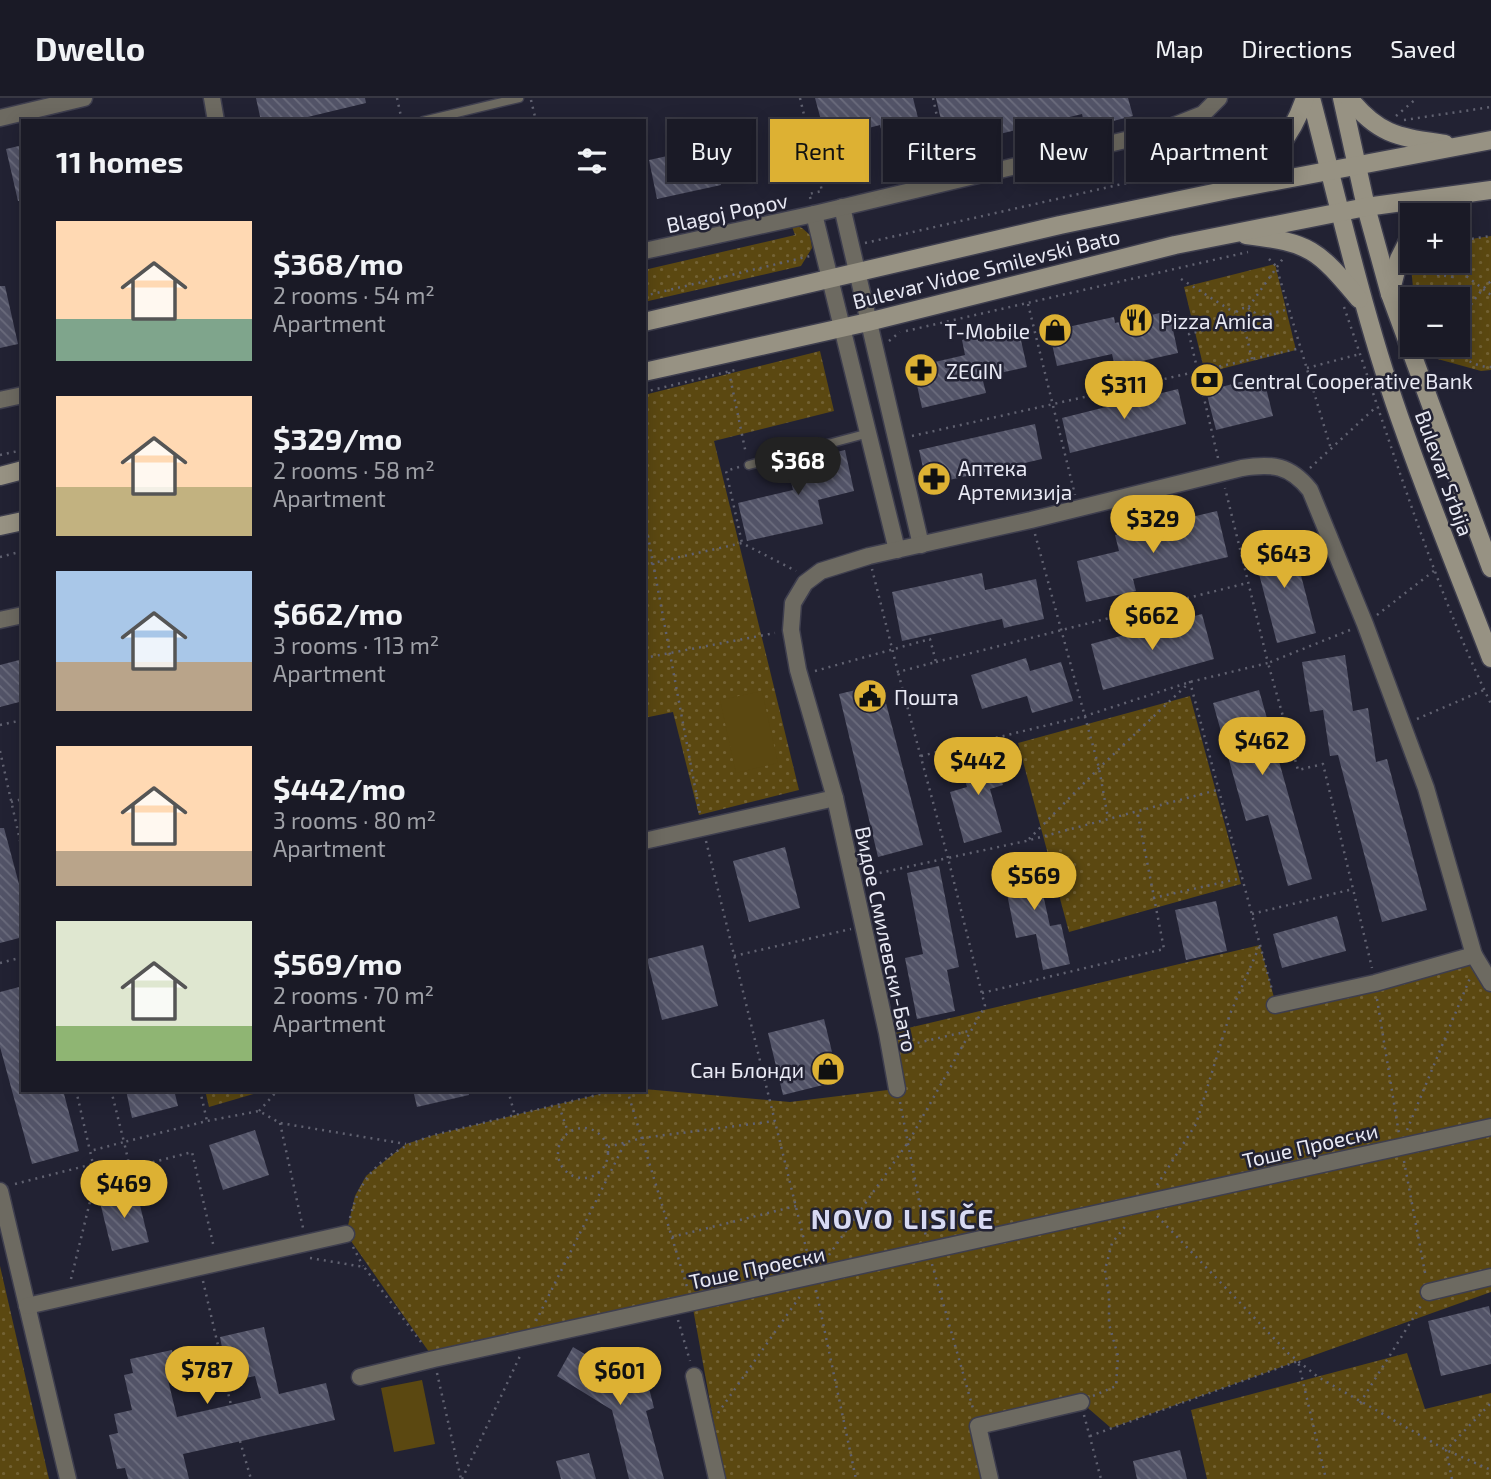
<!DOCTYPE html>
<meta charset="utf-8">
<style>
body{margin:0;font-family:"Exo 2",sans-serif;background:#23232e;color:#f1f3f6;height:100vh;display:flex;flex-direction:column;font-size:26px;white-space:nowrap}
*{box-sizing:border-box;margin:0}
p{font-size:23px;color:#9fa1a7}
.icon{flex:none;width:38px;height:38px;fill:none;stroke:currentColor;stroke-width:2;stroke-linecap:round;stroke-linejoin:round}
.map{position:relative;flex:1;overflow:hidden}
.drawer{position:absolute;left:21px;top:21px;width:625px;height:973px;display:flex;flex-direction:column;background:#1a1a26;border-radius:0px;box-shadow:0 4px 18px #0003,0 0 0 2px #383843}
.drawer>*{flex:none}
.top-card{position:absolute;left:667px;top:21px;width:665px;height:63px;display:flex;gap:14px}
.fabs{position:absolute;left:1400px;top:105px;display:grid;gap:14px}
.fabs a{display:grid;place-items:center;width:70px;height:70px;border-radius:0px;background:#1a1a26;box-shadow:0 4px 18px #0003,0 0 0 2px #383843;font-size:35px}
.price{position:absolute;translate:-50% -60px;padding:0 16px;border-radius:24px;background:#ddb133;color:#111;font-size:23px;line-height:46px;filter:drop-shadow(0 2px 4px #0008)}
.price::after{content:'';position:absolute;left:50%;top:42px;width:21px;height:16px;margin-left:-10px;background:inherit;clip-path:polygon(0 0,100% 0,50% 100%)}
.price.on{background:#222;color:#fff}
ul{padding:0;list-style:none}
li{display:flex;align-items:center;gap:21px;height:175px;padding:0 35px}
li span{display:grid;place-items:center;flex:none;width:196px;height:140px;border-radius:0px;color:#555}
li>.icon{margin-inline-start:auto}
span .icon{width:84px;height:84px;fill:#fffc;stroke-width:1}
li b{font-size:30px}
h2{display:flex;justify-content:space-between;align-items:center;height:84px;padding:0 35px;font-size:30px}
.pill{padding:0 24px;border-radius:0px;background:#1a1a26;box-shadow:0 4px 18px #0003,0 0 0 2px #383843;font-size:24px;line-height:63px}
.pill.on{background:#ddb133;color:#111}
header{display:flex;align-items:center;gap:42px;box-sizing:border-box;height:98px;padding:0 35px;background:#1a1a26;border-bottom:2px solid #383843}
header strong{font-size:33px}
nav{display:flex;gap:38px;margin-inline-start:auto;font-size:24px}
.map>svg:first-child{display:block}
.green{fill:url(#green-dots)}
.pitch{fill:#5b4811}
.building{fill:url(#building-back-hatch);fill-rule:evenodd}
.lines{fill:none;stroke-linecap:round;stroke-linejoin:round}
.lane-casing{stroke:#3e3e4e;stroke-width:11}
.street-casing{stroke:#3e3e4e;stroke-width:19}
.secondary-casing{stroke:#3e3e4e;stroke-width:21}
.path{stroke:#616271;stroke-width:2.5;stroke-dasharray:2 5;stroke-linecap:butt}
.lane{stroke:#6d6a61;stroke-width:8}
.street{stroke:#6d6a61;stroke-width:16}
.secondary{stroke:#979283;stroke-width:18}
.labels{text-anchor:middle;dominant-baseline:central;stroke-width:5;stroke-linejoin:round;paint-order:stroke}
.street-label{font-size:21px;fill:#e8e9f4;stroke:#223}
.poi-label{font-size:21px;fill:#e8e9f4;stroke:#223;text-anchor:start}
.district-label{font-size:28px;font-weight:bold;letter-spacing:2px;fill:#d8daf2;stroke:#223}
</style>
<header>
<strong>Dwello</strong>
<nav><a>Map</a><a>Directions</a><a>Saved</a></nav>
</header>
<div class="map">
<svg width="1491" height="1381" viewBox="0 0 1491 1381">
<defs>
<pattern id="green-dots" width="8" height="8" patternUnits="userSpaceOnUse" patternTransform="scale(1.75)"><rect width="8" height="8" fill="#5b4811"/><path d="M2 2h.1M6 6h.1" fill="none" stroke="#736234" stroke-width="1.8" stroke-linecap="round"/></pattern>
<pattern id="building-back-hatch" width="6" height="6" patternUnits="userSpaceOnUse" patternTransform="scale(1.75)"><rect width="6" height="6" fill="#525367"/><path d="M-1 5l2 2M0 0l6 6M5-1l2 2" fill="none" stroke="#6b6c7d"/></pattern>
</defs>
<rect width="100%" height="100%" fill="#223"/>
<!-- green -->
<g class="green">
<polygon points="791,126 802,130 810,137 812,150 801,168 644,204 644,172 795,137"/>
<polygon points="1491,138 1491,272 1481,273 1434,260 1429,247 1458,247 1458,201 1414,201 1411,168 1414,163 1458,163 1458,143"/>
<polygon points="1275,166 1296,252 1205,275 1184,189"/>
<polygon points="820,253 834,313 714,343 799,692 699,717 673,614 644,620 644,297"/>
<polygon points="1190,598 1241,786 1069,834 1018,645"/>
<polygon points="1260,847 1276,907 1477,864 1491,886 1491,1194 1111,1330 1081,1304 978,1328 990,1381 724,1381 692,1205 434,1261 346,1136 355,1098 366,1078 406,1046 434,1037 616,992 644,991 790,1004 896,991 887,935"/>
<polygon points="205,992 267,992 209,1009"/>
<polygon points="0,1168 49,1381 0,1381"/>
<polygon points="1407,1255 1425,1311 1491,1295 1491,1381 1207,1381 1191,1312"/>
</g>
<!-- pitch -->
<g class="pitch">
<polygon points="762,593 778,665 736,675 720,602"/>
<polygon points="422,1282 435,1346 394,1354 381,1290"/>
</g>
<!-- building -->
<g class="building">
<polygon points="256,0 365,0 366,5 291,23 261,23"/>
<polygon points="815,0 913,0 924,44 887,54 880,27 826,41"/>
<polygon points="936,0 1128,0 1133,18 1085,30 1082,16 963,45 962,41 946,44"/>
<polygon points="23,47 23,103 18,103 6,51"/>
<polygon points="713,48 721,87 657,101 649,62"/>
<polygon points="0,188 5,188 18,246 0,250"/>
<polygon points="1169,213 1178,255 1115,269 1112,256 1057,268 1049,233 1114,219 1115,225"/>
<polygon points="1018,229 1027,269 982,279 986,295 922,310 913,269 965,257 962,242"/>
<polygon points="1263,278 1273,318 1216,332 1206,293"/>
<polygon points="1178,291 1186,326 1070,355 1062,320"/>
<polygon points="1035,326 1042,361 927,387 919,352"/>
<polygon points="845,352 854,393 818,402 823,426 747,443 738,405 793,392 787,366"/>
<polygon points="1217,413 1228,459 1133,481 1136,493 1086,504 1077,463 1119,453 1115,437"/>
<polygon points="1291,439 1316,535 1277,545 1252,449"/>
<polygon points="982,475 985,492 1036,481 1044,521 1004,530 1002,521 902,543 892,494"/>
<polygon points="1202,516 1214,561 1103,592 1091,546"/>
<polygon points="1345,557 1353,613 1368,610 1376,664 1387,661 1427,812 1382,824 1338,657 1330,658 1323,612 1310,614 1302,564"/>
<polygon points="1026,560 1030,573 1061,564 1073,603 1032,615 1027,598 982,611 971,577"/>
<polygon points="23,561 23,603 0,609 0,567"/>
<polygon points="881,586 923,747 878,759 839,596"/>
<polygon points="1259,592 1312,781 1288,788 1268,717 1246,723 1213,605"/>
<polygon points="993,652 1003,687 990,691 1002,734 964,745 950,694 967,689 959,661"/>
<polygon points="0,730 4,730 23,801 23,839 0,845"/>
<polygon points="785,749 800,810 749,824 733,763"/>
<polygon points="1035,760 1050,828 1061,826 1070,866 1043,872 1036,836 1016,840 1001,767"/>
<polygon points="939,768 959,869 947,872 955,913 917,921 905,860 923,856 907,775"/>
<polygon points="1216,803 1227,853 1186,862 1175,812"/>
<polygon points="1337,818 1346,853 1282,870 1273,836"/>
<polygon points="703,847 718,908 662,922 647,861"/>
<polygon points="23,888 23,992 63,992 79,1053 32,1066 0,949 0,894"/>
<polygon points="824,921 839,983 783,997 768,935"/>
<polygon points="126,992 174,992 178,1008 132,1020"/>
<polygon points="413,992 468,992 469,997 417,1009"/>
<polygon points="255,1032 269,1077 223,1092 209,1047"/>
<polygon points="136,1091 149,1144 112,1153 99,1100"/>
<polygon points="1489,1208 1491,1218 1491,1266 1441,1278 1428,1223"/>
<path d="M264,1229L279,1296L326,1285L335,1322L183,1356L189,1381H128L125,1370L117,1371L109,1337L118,1335L114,1316L132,1312L124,1277L133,1275L130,1261L172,1252L173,1257L190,1253L192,1262L223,1255L220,1239ZM227,1268L231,1283L255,1278L261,1300L177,1319L168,1282Z"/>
<polygon points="573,1249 608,1270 617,1256 645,1274 654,1310 646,1313 664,1381 629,1381 612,1312 557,1278"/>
<polygon points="1180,1352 1187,1381 1137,1381 1133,1363"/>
<polygon points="589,1355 596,1381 561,1381 556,1363"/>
</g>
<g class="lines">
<!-- lane casing -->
<g class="lane-casing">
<g id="lane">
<polyline points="423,23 519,0"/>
<polyline points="749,367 869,335"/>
</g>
</g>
<!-- street casing -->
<g class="street-casing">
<g id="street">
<polyline points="212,0 216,23"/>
<polyline points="0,20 84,0"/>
<polyline points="842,109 921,447"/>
<polyline points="814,116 897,452"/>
<polyline points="644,153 814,116 1155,35 1203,16 1219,0"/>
<polyline points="0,302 23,297"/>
<polyline points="0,522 23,517"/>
<polyline points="644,743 835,700"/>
<polyline points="1474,857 1491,885"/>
<path d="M897,991L887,935L835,700L798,572L791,532L793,505L805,485L821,473L869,458L1031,422L1242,370C1272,365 1290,367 1310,392L1365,526L1426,690L1474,857L1375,885L1275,907"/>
<polyline points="0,1093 68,1381"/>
<polyline points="1429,1194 1491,1179"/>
<polyline points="27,1208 346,1136"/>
<polyline points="694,1278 717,1381"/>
<polyline points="360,1279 434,1261 1491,1029"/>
<polyline points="990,1381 978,1328 1081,1304"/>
</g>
</g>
<!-- secondary casing -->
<g class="secondary-casing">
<g id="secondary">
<path d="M1311,0C1340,111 1365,224 1404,332C1431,409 1462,484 1491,560"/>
<polyline points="1342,0 1366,109 1390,196 1491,470"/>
<path d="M1349,0C1379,38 1400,39 1445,46"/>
<path d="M1234,88C1270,62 1291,42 1305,0"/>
<polyline points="1431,117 1457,100"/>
<path d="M1246,137C1311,145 1317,151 1359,201"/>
<polyline points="1390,196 1399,161 1412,135"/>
<polyline points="644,224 1060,127 1228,92 1491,42"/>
<polyline points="644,274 868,224 1175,147 1366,109 1491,92"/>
<polyline points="0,378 23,372"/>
<polyline points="0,428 23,423"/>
</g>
</g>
<!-- path -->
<g class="path">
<polyline points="397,0 402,23"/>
<polyline points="800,0 822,93 809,96 811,102"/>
<polyline points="933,0 948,69"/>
<polyline points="531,2 536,23"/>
<polyline points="1396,18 1417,0"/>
<polyline points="1404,22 1491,9"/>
<polyline points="1212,29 1271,34"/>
<polyline points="1458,143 1491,138"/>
<polyline points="865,145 1218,64 1236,58 1260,43"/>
<polyline points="1269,161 1276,168 1331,351"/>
<polyline points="1433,163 1438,177 1453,179 1463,169 1463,159 1458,152"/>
<polyline points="1461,174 1491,197"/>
<polyline points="1181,181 1235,215"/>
<polyline points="644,198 810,158"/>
<polyline points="1028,206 1075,397"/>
<path d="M1344,209C1390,342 1430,479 1491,606"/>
<path d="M1248,210L1255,215L1256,224L1249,231H1240L1234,224C1233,215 1239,209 1248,210L1284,159"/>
<polyline points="1256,220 1289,211"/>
<polyline points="1245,232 1252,261"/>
<polyline points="906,233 1248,154"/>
<path d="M1458,239C1462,217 1475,198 1491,183"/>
<polyline points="889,243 900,234"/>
<path d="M1457,247C1461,262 1477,269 1491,269"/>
<polyline points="1431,259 1458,252"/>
<polyline points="1307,270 1360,256"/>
<polyline points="729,274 746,356"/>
<polyline points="644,294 735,272"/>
<polyline points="912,338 1301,250"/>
<polyline points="0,357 23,352"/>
<polyline points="1218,360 1189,236 1234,224"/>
<polyline points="739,369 726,373 742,445"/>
<polyline points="1310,370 1376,309"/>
<polyline points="644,417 700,716"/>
<polyline points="1035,436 1099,670 1108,720"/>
<polyline points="0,459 23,453"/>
<polyline points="644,467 742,445 796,473"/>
<polyline points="1377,517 1435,472"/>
<polyline points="1350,532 1268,565 1298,672 1323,666 1372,870"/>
<polyline points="644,560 775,535"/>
<polyline points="936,564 1247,485"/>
<polyline points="815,573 930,541 936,564 898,574 872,471"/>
<polyline points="1417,621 1484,592"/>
<polyline points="0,627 23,622"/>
<polyline points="0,653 23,756"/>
<polyline points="921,658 1085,618 1190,584 1268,565 1225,390"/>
<polyline points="11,704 23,701"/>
<polyline points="1029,741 1099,670 1190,584 1272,892"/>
<polyline points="706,743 809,1162"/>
<polyline points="866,778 948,760 898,574"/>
<polyline points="1153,800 1242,780"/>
<polyline points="1252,816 1353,791"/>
<polyline points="734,858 851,831"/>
<polyline points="0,865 23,859"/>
<polyline points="982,895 1164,851 1137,712"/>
<polyline points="1377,901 1399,1036"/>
<polyline points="904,948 969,933"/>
<polyline points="76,992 90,1053"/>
<polyline points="111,992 124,1044 207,1023 259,1013 280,1025 406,1046"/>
<polyline points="200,992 207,1023"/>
<polyline points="508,992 515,1018"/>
<polyline points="627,992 688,1192"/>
<polyline points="900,1004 926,1139"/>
<polyline points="559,1008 568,1034"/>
<polyline points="259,1013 278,992"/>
<polyline points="280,1025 303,1130"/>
<circle cx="583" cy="1055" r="25"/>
<polyline points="1407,1032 1470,880"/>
<polyline points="608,1049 642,1040 775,1023"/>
<polyline points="1404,1063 1426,1180"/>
<polyline points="130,1070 124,1044 90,1053 96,1079 192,1054 214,1150"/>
<polyline points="15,1086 93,1066"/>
<polyline points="1157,1087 1196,1026 1230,916 1260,847"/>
<polyline points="1157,1118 1288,1255 1318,1279 1446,1352 1491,1372"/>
<path d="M350,1120C361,1073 388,1052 434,1037L617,992"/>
<polyline points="672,1139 796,1108"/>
<polyline points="353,1149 363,1168"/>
<polyline points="829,1157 909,1043 985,908 948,760 1026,743 1217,692"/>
<polyline points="310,1160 364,1169 424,1248"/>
<polyline points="932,1166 974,1314"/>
<polyline points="71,1181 96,1079"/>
<polyline points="203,1183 220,1256"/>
<polyline points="816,1192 856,1381"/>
<polyline points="678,1222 690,1263"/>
<polyline points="536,1223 625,1045"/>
<polyline points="222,1269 231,1307"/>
<polyline points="437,1275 461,1381"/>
<polyline points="1093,1298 1116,1288 1118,1258 1109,1226 1109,1198 1105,1172 1112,1145 1128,1125"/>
<polyline points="1360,1305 1422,1206"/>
<polyline points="718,1315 801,1197"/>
<polyline points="1084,1317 1101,1381"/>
<polyline points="1090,1338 1298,1263 1326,1381"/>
<polyline points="240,1343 251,1381"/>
<polyline points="462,1381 520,1258"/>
<polyline points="1452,1381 1446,1352 1491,1305"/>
</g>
<!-- lane -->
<use href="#lane" class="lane"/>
<!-- street -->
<use href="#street" class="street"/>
<!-- secondary -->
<use href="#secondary" class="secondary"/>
</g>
<!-- icons -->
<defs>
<g id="restaurant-disc" transform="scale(1.75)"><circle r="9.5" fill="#ddb133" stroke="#223"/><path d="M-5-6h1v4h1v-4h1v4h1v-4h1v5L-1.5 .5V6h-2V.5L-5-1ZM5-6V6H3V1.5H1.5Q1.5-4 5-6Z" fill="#111"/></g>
<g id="shop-disc" transform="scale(1.75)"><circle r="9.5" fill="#ddb133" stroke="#223"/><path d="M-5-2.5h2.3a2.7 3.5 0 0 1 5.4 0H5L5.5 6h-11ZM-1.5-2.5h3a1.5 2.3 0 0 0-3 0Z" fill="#111"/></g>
<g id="pharmacy-disc" transform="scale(1.75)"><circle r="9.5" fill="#ddb133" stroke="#223"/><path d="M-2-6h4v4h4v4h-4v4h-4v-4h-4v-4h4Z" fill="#111"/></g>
<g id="bank-disc" transform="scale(1.75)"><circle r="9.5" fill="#ddb133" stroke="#223"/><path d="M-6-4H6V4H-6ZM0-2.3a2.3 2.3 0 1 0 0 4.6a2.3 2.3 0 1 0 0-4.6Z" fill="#111"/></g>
<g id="civic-disc" transform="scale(1.75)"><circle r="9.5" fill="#ddb133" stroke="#223"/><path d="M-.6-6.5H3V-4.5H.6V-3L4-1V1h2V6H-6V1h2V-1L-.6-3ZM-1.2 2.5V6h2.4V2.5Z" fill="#111"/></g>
</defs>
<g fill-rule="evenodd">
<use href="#restaurant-disc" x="1136" y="222"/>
<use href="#shop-disc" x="1055" y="232"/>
<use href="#pharmacy-disc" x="921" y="272"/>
<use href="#bank-disc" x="1207" y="282"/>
<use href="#pharmacy-disc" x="934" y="381"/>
<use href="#civic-disc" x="870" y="598"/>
<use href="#shop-disc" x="828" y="971"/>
</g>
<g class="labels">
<!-- street labels -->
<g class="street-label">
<text transform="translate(727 114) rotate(-12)">Blagoj Popov</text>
<text transform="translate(986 170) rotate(-14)">Bulevar Vidoe Smilevski Bato</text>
<text transform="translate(1445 375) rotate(70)">Bulevar Srbija</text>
<text transform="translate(887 841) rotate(78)">Видое Смилевски-Бато</text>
<text transform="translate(1310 1047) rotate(-13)">Тоше Проески</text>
<text transform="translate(757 1169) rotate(-12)">Тоше Проески</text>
</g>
<!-- poi labels -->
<g class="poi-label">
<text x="1160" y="222">Pizza Amica</text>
<text x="1030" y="232" text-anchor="end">T-Mobile</text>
<text x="946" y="272">ZEGIN</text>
<text x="1232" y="282">Central Cooperative Bank</text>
<text x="958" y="369">Аптека<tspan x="958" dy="24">Артемизија</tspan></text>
<text x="894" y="598">Пошта</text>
<text x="804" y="971" text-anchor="end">Сан Блонди</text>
</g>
<!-- district labels -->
<g class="district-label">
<text x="903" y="1120">NOVO LISIČE</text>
</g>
</g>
</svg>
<div class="fabs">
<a>+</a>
<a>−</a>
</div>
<b class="price" style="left:1124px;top:323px">$311</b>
<b class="price on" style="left:798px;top:399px">$368</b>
<b class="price" style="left:1153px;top:457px">$329</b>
<b class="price" style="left:1284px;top:492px">$643</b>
<b class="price" style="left:1152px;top:554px">$662</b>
<b class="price" style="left:1262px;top:679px">$462</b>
<b class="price" style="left:978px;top:699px">$442</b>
<b class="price" style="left:1034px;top:814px">$569</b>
<b class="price" style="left:124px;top:1122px">$469</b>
<b class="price" style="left:207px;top:1308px">$787</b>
<b class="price" style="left:620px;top:1309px">$601</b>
<div class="top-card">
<a class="pill">Buy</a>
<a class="pill on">Rent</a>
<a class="pill">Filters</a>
<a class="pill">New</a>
<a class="pill">Apartment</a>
</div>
<section class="drawer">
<h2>11 homes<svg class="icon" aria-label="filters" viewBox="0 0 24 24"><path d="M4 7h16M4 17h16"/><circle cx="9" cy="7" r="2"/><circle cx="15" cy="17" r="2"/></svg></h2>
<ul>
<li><span style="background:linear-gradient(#ffd9b3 70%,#7fa58c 0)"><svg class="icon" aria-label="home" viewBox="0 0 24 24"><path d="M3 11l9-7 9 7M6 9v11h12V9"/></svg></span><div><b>$368/mo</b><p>2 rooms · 54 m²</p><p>Apartment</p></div></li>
<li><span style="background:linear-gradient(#ffd9b3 65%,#c2b280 0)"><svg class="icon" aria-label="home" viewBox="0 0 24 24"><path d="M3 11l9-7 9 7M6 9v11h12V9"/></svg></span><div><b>$329/mo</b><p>2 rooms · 58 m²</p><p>Apartment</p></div></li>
<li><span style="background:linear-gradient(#a9c7e8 65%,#b9a48a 0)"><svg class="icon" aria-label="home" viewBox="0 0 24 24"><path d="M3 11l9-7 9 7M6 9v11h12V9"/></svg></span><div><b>$662/mo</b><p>3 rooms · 113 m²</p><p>Apartment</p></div></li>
<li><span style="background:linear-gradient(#ffd9b3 75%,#b9a48a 0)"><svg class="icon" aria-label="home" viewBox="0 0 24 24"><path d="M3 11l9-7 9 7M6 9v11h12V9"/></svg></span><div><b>$442/mo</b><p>3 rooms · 80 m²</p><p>Apartment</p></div></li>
<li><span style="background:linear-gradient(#dfe7d0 75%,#8fb573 0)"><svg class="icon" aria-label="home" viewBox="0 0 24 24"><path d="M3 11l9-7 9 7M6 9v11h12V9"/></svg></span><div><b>$569/mo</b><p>2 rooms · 70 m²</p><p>Apartment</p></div></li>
</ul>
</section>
</div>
